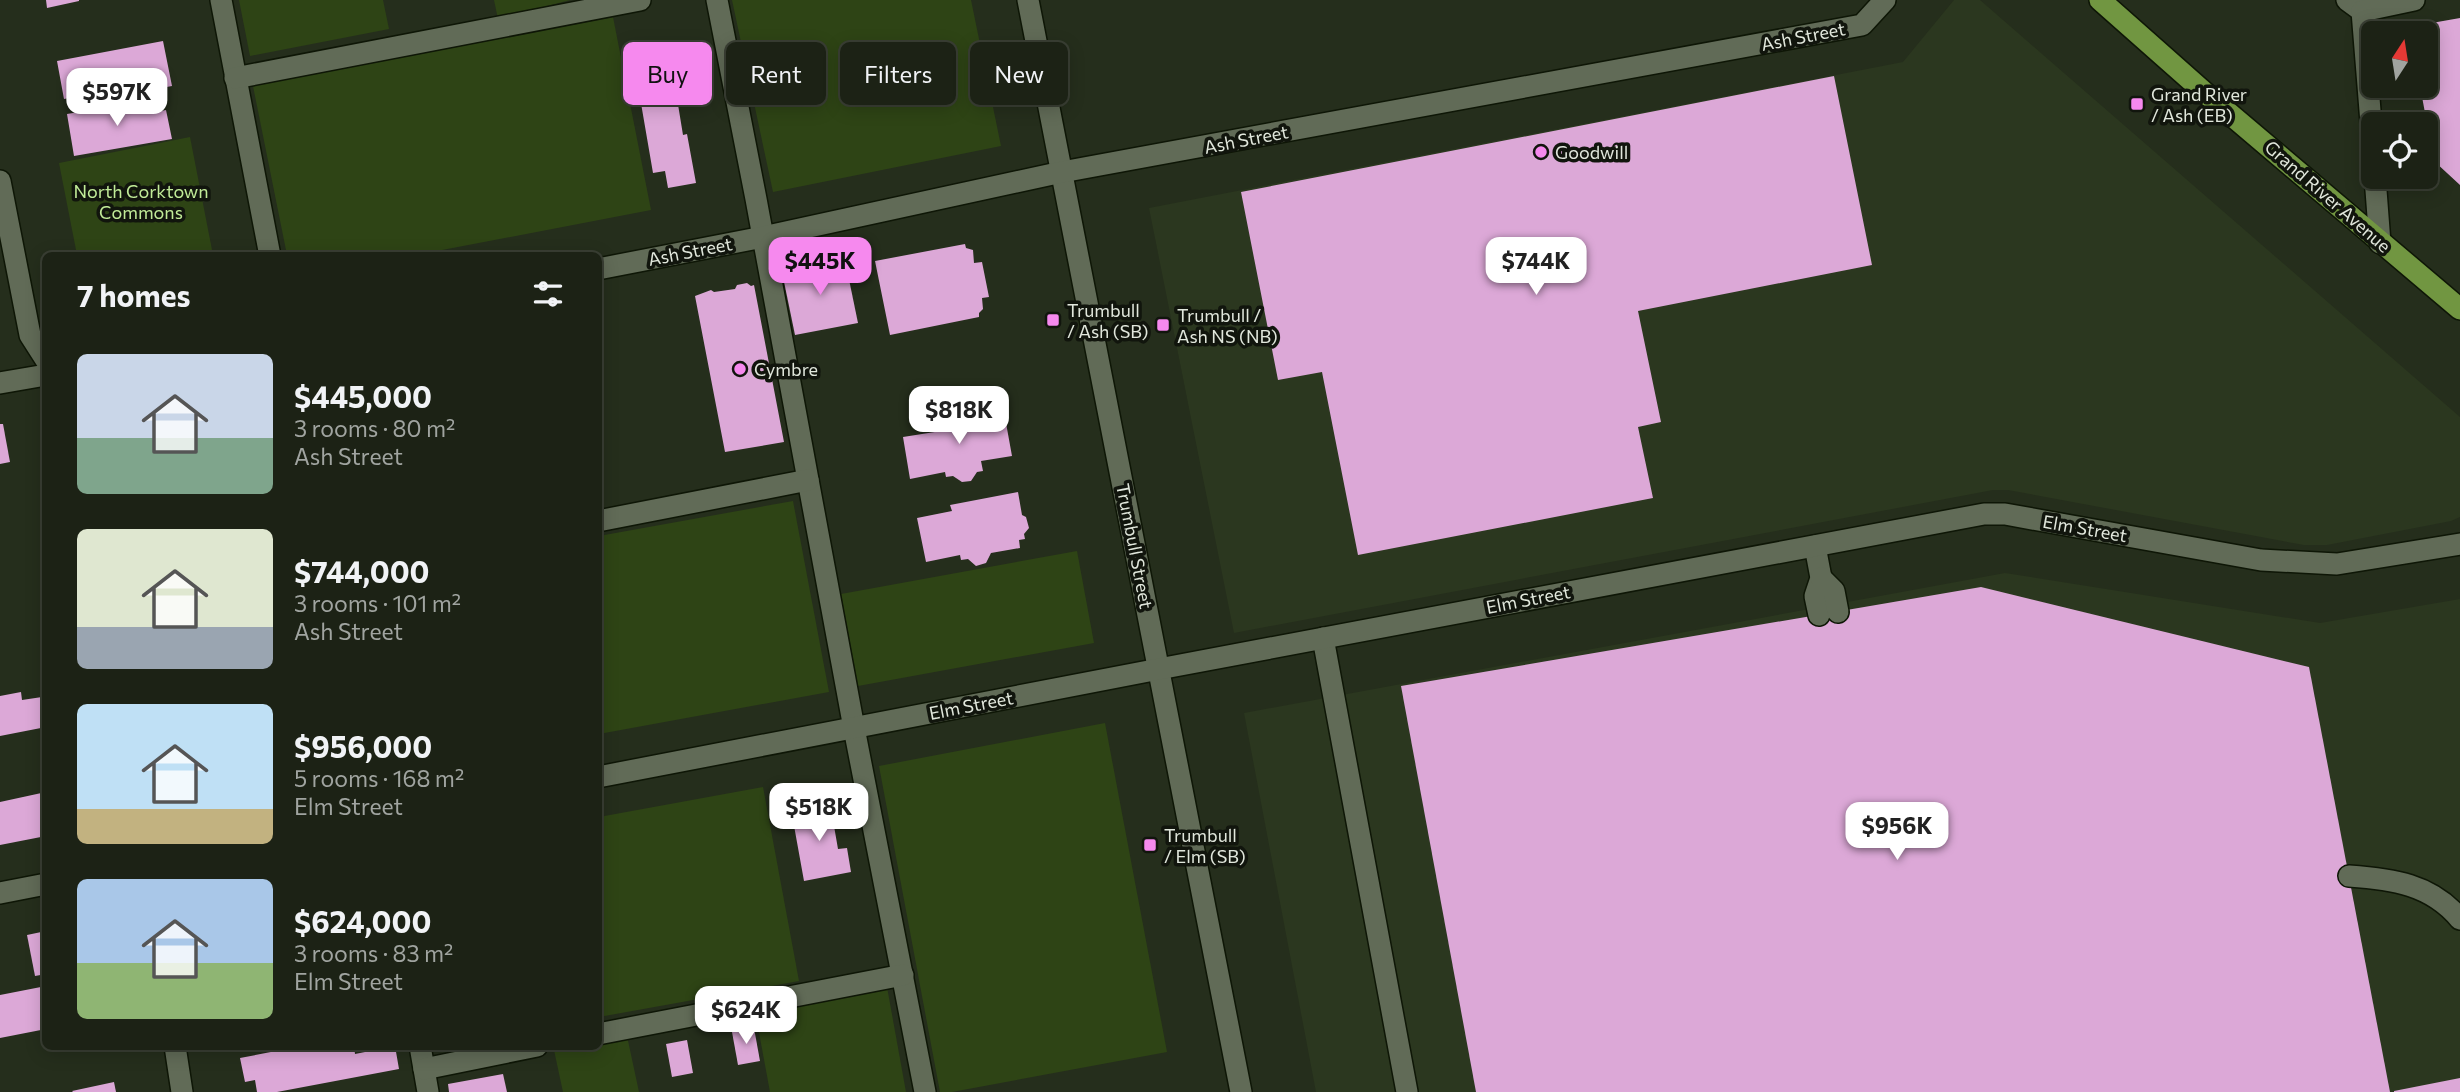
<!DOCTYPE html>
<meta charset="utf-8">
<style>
body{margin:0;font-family:Commissioner,sans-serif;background:#292f22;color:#f1f3f6;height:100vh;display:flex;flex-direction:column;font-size:26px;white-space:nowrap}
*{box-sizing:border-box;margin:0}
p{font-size:23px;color:#a0a4a0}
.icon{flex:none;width:38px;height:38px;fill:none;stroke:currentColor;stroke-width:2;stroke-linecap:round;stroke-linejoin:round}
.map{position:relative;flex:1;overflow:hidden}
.side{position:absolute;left:42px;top:252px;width:560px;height:798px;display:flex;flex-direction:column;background:#1c2215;border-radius:10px;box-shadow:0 4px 18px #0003,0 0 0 2px #3a3f34}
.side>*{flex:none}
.guide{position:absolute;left:623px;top:42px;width:665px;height:63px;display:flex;gap:14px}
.needle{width:46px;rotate:12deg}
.controls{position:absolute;left:2361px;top:21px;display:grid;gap:14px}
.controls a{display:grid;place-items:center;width:77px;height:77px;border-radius:10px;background:#1c2215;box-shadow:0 4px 18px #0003,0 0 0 2px #3a3f34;font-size:35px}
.price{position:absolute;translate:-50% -60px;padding:0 16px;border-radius:14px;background:#fff;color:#222;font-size:23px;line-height:46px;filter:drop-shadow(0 2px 4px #0008)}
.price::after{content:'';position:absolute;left:50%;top:42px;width:21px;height:16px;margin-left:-10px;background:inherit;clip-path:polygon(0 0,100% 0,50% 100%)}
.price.active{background:#f689ee;color:#111}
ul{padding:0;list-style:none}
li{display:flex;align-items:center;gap:21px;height:175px;padding:0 35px}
li span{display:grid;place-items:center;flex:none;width:196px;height:140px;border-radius:10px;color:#555}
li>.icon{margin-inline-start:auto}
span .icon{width:84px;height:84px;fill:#fffc;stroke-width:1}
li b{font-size:30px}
h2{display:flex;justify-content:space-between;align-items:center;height:84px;padding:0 35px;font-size:30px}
.chip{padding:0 24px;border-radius:10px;background:#1c2215;box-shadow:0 4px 18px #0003,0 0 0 2px #3a3f34;font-size:24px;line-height:63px}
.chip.active{background:#f689ee;color:#111}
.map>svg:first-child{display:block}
.built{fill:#2b371f}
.green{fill:#2e4415}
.building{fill:#dca8d7}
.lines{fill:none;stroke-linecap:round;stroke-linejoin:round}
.minor-casing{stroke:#0e1606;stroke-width:24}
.major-casing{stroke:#0e1606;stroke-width:24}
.minor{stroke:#616b57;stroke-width:21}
.major{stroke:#719641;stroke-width:21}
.poi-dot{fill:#f689ee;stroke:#11150d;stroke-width:2.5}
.labels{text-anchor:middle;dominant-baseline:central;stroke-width:7;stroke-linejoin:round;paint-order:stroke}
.street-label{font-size:18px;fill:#e1e7dc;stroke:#11150d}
.poi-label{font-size:18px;fill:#e1e7dc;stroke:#11150d;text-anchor:start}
.park-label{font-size:18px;fill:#c1eb98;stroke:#11150d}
</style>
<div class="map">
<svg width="2460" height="1092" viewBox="0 0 2460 1092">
<rect width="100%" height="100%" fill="#252e1c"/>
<!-- built -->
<g class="built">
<polygon points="1954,0 1980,0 2460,417 2460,517 2451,521 2327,545 2304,545 2008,490 1993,490 1234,633 1149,208 1903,62"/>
<polygon points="2005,573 2320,623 2460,599 2460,1092 1316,1092 1244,713"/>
</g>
<!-- green -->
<g class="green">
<polygon points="239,0 383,0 389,29 250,56"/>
<polygon points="494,0 570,0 498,19"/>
<polygon points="732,0 971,0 1001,146 773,192"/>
<polygon points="613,17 651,210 416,255 287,255 253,86"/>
<polygon points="190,137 213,255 77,255 59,163"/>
<polygon points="793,501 829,692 599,734 599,536"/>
<polygon points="1077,551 1094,643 858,686 841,594"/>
<polygon points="1105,723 1167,1052 952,1092 940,1092 879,766"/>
<polygon points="763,787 799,981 599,1017 599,817"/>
<polygon points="887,987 906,1092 770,1092 755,1011"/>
<polygon points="627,1036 639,1092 563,1092 554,1050 574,1047 598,1046 599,1042"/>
</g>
<!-- building -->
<g class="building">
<polygon points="46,0 79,0 79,1 47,8"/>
<polygon points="2460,18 2460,185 2434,161 2420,86 2426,86 2426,33 2410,33 2409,27"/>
<polygon points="163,41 172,86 114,97 113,90 64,99 57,61"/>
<polygon points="673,74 683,135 687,134 696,183 668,188 665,171 653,173 637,80"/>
<polygon points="1834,76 1872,265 1638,311 1661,422 1638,427 1653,498 1358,555 1322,372 1278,380 1241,192"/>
<polygon points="142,101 144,114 166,110 172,139 74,156 67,114"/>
<polygon points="965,244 966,248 973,250 974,263 982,262 989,297 982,298 983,309 979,313 979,317 890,335 875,261"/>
<polygon points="845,260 858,323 795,335 782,272"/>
<polygon points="747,283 751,286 754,285 784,442 725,452 695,296 711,290 714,292 735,289 737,285"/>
<polygon points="1000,409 1003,424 1006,423 1012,456 981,461 983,471 977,472 971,481 962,482 953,476 946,477 945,472 910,479 903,437 941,431 939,419"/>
<polygon points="0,424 3,424 10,462 0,464"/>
<polygon points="1018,492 1022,515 1026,517 1029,528 1024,534 1025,539 1019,540 1020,548 991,553 986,563 976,566 968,559 961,560 960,555 926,562 917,518 952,511 950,505"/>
<polygon points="1981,587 2309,667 2390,1092 1476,1092 1401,686"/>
<polygon points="21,692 22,700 42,697 46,727 0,736 0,696"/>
<polygon points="46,792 46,836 0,845 0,802"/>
<polygon points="830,803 838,849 847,848 851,872 804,881 791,809"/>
<polygon points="46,931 46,974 35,976 27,935"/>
<polygon points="46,986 46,1029 0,1038 0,995"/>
<polygon points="754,1028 760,1061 738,1065 732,1032"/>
<polygon points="687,1040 693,1073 672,1077 666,1044"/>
<polygon points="302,1046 354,1046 355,1054 395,1046 399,1069 277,1092 257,1092 255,1080 245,1082 240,1058"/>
<polygon points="503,1074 507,1092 449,1092 448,1084"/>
<polygon points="2460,1078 2460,1092 2394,1092 2394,1091"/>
<polygon points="114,1082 116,1092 73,1092 72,1091"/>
</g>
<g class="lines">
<!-- minor casing -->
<g class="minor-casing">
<g id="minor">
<polyline points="221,0 270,256"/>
<polyline points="717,0 756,199 854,728 925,1092"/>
<polyline points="1028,0 1241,1092"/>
<polyline points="2347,0 2362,11 2373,148"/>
<polyline points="2362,11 2414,0"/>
<polyline points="235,78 640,0"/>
<polyline points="2375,177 2380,243"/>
<polyline points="0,181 30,335 46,360"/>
<polyline points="598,269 763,237 1062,172 1862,25 1885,0"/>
<polyline points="0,383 46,375"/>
<polyline points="598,521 808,480"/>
<polyline points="1815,546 1821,578 1815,596 1819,615"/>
<polyline points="1821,578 1834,591 1838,612"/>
<polyline points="1323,638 1407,1092"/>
<polyline points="598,777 1159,669 1984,514 2005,514 2261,560 2337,564 2460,544"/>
<path d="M2349,876C2392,879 2431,884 2460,919"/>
<polyline points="0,893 46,884"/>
<polyline points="598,1034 903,975"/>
<polyline points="175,1046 182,1092"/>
<polyline points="420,1046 428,1092"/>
<polyline points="424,1069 537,1046"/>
</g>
</g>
<!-- major casing -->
<g class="major-casing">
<polyline id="major" points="2100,0 2204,92 2460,309"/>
</g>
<!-- minor -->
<use href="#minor" class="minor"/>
<!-- major -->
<use href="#major" class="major"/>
</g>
<!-- markers -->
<g class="poi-dot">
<rect x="2130" y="97" width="14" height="14" rx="3.5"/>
<circle cx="1541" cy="152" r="7"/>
<rect x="1046" y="313" width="14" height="14" rx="3.5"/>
<rect x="1156" y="318" width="14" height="14" rx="3.5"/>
<circle cx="740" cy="369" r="7"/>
<rect x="1143" y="838" width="14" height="14" rx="3.5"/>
</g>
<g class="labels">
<!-- street labels -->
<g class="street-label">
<text transform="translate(1803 36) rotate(-11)">Ash Street</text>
<text transform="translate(1246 139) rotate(-11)">Ash Street</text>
<text transform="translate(2328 196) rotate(41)">Grand River Avenue</text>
<text transform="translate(690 251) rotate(-11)">Ash Street</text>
<text transform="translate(2085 528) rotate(10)">Elm Street</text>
<text transform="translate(1135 546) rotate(79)">Trumbull Street</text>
<text transform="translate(1528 599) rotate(-11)">Elm Street</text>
<text transform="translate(971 705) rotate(-11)">Elm Street</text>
</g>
<!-- poi labels -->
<g class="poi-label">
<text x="2151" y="94">Grand River<tspan x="2151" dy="21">/ Ash (EB)</tspan></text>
<text x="1555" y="152">Goodwill</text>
<text x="1067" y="310">Trumbull<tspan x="1067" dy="21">/ Ash (SB)</tspan></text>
<text x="1177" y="315">Trumbull /<tspan x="1177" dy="21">Ash NS (NB)</tspan></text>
<text x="754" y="369">Cymbre</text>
<text x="1164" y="835">Trumbull<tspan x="1164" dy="21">/ Elm (SB)</tspan></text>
</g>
<!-- park labels -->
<g class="park-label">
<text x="141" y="191">North Corktown<tspan x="141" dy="21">Commons</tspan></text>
</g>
</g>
</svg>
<div class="controls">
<a><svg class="needle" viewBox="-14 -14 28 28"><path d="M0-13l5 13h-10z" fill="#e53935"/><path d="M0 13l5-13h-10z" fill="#a0a4a0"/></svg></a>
<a><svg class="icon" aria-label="locate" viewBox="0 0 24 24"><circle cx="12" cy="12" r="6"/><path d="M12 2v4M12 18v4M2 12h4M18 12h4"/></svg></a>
</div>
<b class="price" style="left:117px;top:128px">$597K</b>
<b class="price active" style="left:820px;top:297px">$445K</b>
<b class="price" style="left:1536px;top:297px">$744K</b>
<b class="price" style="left:959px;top:446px">$818K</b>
<b class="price" style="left:819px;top:843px">$518K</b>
<b class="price" style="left:1897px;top:862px">$956K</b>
<b class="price" style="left:746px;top:1046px">$624K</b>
<div class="guide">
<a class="chip active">Buy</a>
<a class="chip">Rent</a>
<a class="chip">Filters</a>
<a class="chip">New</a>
</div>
<section class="side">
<h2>7 homes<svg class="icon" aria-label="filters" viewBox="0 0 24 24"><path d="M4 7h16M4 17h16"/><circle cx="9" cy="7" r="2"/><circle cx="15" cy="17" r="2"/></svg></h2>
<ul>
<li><span style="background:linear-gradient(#c9d6e8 60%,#7fa58c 0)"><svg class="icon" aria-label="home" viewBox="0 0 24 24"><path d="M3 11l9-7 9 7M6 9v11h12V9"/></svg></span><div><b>$445,000</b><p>3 rooms · 80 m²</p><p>Ash Street</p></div></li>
<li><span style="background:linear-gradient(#dfe7d0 70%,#9aa5b1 0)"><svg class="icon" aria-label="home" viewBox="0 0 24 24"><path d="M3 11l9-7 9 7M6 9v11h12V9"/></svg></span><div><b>$744,000</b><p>3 rooms · 101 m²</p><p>Ash Street</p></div></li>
<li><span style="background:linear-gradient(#bfe0f5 75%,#c2b280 0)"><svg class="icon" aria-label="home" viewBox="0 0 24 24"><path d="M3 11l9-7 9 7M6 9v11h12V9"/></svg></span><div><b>$956,000</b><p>5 rooms · 168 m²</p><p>Elm Street</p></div></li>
<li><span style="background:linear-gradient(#a9c7e8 60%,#8fb573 0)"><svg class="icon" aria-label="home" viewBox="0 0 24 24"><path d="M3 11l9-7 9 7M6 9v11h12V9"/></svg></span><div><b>$624,000</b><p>3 rooms · 83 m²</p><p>Elm Street</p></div></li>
</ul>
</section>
</div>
